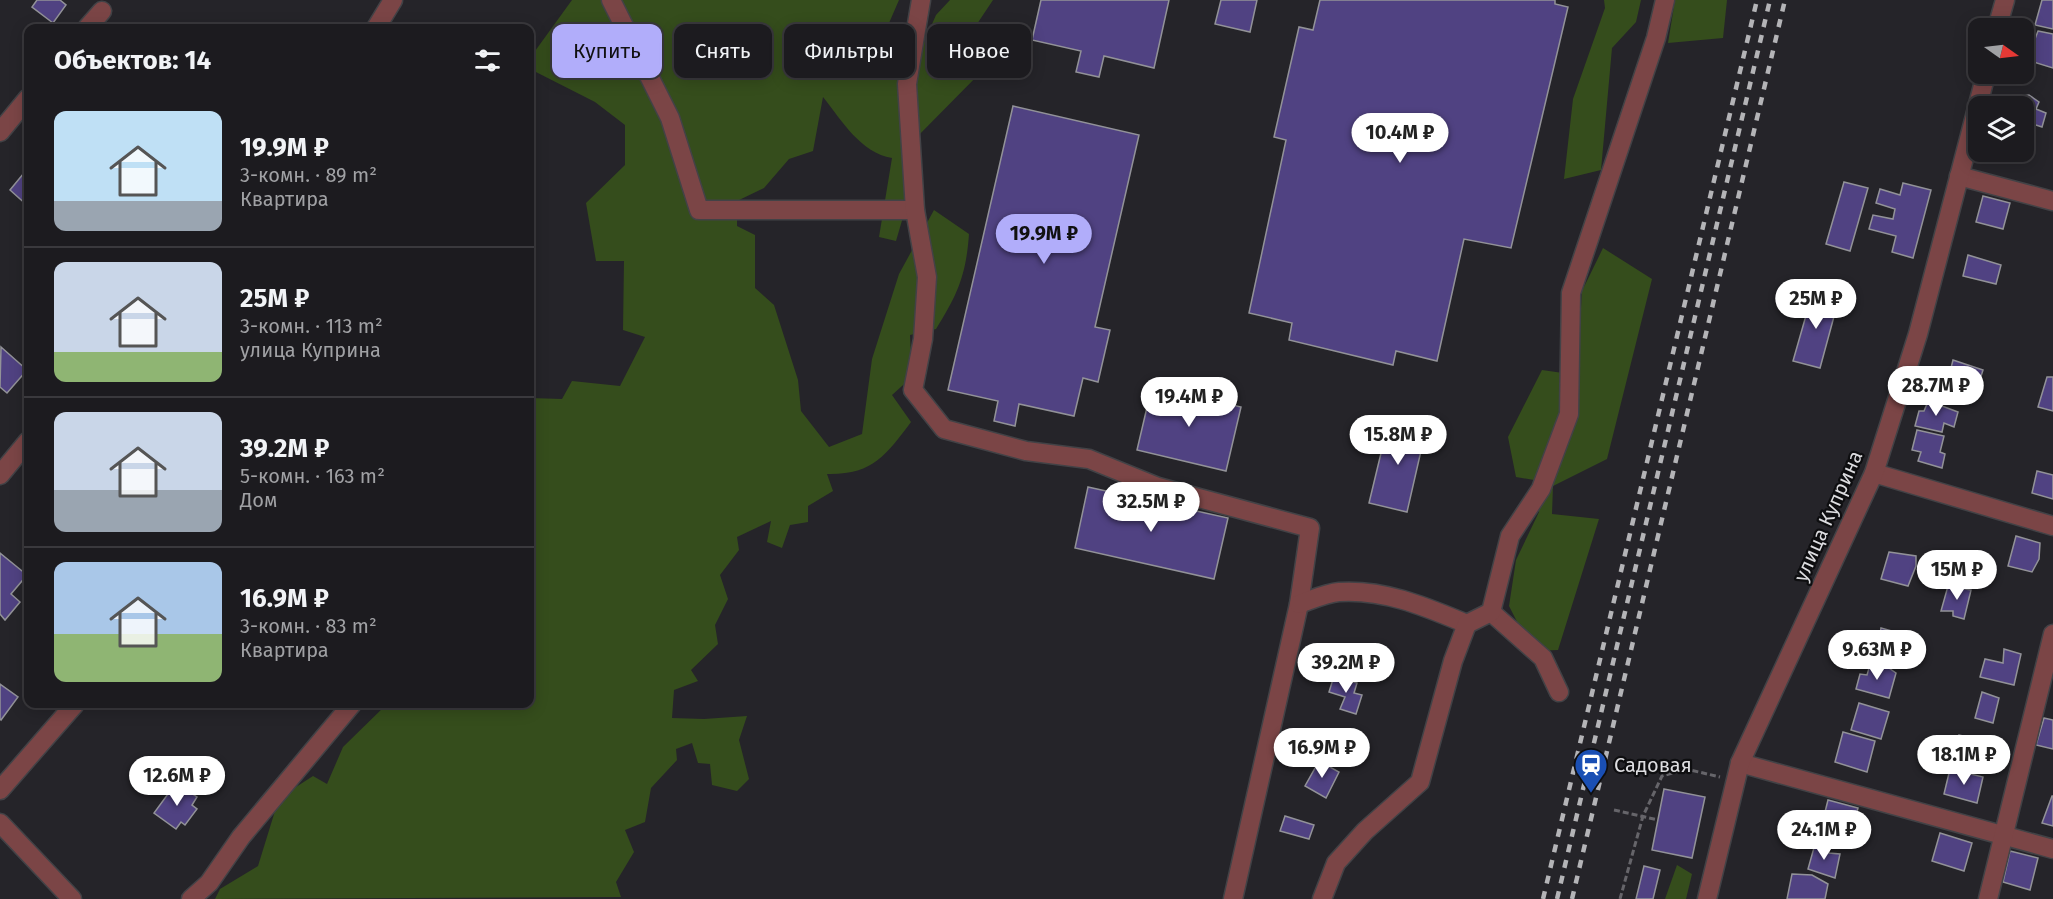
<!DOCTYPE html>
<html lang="ru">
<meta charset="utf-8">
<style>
body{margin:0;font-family:"Fira Sans",sans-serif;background:#29282c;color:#f1f3f6;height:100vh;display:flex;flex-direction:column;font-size:22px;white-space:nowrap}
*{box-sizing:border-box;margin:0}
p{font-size:20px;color:#a0a1a4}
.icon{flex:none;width:33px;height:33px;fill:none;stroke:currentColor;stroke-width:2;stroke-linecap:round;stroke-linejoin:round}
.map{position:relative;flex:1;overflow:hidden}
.sheet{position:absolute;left:24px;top:24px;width:510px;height:684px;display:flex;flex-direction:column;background:#1c1b1f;border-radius:12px;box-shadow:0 3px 15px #0003,0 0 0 2px #3a393d}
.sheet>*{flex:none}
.hud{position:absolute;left:552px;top:24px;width:570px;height:54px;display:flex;gap:12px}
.needle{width:39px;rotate:104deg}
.buttons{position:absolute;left:1968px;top:18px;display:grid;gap:12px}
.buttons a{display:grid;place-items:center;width:66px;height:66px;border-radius:12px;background:#1c1b1f;box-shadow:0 3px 15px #0003,0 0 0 2px #3a393d;font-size:30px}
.price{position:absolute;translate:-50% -51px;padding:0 14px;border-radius:21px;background:#fff;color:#222;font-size:20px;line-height:39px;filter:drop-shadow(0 2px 3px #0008)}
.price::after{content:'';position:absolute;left:50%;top:36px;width:18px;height:14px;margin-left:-9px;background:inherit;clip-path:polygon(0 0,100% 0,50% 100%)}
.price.current{background:#b1adfa;color:#111}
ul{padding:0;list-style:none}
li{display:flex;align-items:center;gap:18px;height:150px;padding:0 30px}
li+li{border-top:2px solid #3a393d}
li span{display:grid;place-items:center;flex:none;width:168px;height:120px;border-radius:12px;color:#555}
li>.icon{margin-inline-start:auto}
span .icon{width:72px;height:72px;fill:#fffc;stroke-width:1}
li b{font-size:26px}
h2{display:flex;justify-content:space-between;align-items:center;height:72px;padding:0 30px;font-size:26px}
.pill{padding:0 21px;border-radius:12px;background:#1c1b1f;box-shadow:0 3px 15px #0003,0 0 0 2px #3a393d;font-size:21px;line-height:54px}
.pill.current{background:#b1adfa;color:#111}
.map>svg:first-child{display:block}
.green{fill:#354d1c}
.building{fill:#504282;stroke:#929298;stroke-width:1.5}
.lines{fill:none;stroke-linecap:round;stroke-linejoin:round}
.minor-casing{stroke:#424246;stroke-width:21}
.path{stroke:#66656a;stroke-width:3;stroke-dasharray:6 3;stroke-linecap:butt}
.minor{stroke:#7b4546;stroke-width:18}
.rail{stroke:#b4b4b7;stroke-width:4.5;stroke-dasharray:8 8;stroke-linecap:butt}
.labels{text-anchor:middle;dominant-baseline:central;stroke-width:4.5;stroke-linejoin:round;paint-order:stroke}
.street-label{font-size:20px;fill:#dddde0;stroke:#0e0e10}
.poi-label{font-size:20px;fill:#dddde0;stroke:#0e0e10;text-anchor:start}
</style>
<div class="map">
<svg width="2053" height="899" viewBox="0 0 2053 899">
<rect width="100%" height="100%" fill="#252429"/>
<!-- green -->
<g class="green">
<path d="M572,0H899L886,30L903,50L920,52L936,15L950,0H993L973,30L988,65L911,143L918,166L896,241L879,237L892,158C861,153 842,121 823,97L813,151L789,159L764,188L737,201V226L755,235V288L774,305L798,380L801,411L829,447L862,434L872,359L899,274L934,210L969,234C966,275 958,294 936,329L910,335L912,377L892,395L911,422C886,455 873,475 827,474L833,491L808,506V522L790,525L782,548L767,542L771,521L737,537L739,550L720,575L728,599L715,625L718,644L691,670L698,681L674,690L672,718L704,719L747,716L739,740L749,779L737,791L712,785L710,764L698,763L692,743L676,749L677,760L651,788L645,822L625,830L634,852L616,882L621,897L215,899L220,889L258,866L279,798L313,776L327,784L343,747L387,704H530V398L562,399L572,381L620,386L645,337L623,330L624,261H596L586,203L625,165V125L595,102L530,69V58Z"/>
<polygon points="1604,0 1641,0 1636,22 1612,48 1601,170 1564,179 1573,99 1605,8"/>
<polygon points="1675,0 1727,0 1723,38 1668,43"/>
<polygon points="1603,248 1652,279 1607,459 1553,486 1552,514 1599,519 1558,650 1532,651 1509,606 1516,560 1539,512 1534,480 1516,477 1508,437 1542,370 1577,375 1582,291"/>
<polygon points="1677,865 1692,874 1686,899 1665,899"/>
</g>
<!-- building -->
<g class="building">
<polygon points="37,0 60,0 66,5 53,23 32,7"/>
<polygon points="1041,0 1169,0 1154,68 1104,56 1099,77 1076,72 1081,51 1032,40"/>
<polygon points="1221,0 1257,0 1250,32 1215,24"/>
<polygon points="1320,0 1555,0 1555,4 1568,7 1511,248 1464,239 1437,361 1396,351 1393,365 1289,340 1292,323 1249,313 1286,140 1274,137 1299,27 1313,30"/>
<polygon points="2042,0 2053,0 2053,29 2035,25"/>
<polygon points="2038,31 2053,34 2053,68 2027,60"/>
<polygon points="2029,95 2039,102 2036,109 2046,113 2042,127 2024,121 2024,106 2015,106 2017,97"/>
<polygon points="1013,106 1139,135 1095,327 1110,330 1098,382 1083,378 1074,416 1019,404 1015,426 994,421 998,401 948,390"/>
<polygon points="2024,127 2028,127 2026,134 2032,135 2029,147 2024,146"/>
<polygon points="28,168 28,206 10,190"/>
<polygon points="1844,182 1868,188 1850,251 1826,244"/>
<polygon points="1903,183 1931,190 1913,258 1892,252 1896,236 1869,229 1873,215 1893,219 1895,209 1876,203 1880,189 1900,195"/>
<polygon points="1983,196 2010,203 2003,229 1976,222"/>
<polygon points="1968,255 2001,265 1996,284 1963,276"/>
<polygon points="1813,291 1839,298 1820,368 1793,361"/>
<polygon points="1,347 27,370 7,393 0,387"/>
<polygon points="1953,360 1983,370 1975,395 1960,386 1947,384"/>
<polygon points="2047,377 2053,377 2053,411 2038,407"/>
<polygon points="1152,386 1241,407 1226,471 1137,450"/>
<polygon points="1934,403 1958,412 1954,427 1944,423 1942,432 1915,426 1919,411 1924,411 1927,404"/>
<polygon points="1389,420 1426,429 1407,512 1369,503"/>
<polygon points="1917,430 1944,436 1940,452 1945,454 1942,468 1918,461 1921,452 1912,450"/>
<polygon points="2037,471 2053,475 2053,499 2032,493"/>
<polygon points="1088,487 1228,518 1214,579 1075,548"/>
<polygon points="2016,536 2040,543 2039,559 2032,572 2008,566"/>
<polygon points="1889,552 1916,556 1916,566 1908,586 1881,579"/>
<polygon points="0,553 27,575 11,594 20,602 5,620 0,614"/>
<polygon points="1948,586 1971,590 1964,619 1953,616 1953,611 1941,611"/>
<polygon points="1881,628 1906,635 1900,664 1876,657"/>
<polygon points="2004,649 2021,654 2014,685 1980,677 1985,659 2003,663"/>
<polygon points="1883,664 1896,673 1889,698 1856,689 1860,674 1867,675 1870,665"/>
<polygon points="1334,676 1357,683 1354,693 1362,695 1356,714 1340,709 1345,697 1329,692"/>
<polygon points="0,684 18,697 1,720 0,719"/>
<polygon points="1982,692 1999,698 1993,723 1975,718"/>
<polygon points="1859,703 1889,712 1881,739 1851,730"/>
<polygon points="2044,718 2053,720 2053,749 2036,745"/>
<polygon points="1843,732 1875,741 1867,772 1835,762"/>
<polygon points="1959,735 1991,743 1985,765 1954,756"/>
<polygon points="1319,761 1339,772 1326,798 1305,786"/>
<polygon points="1950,769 1983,777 1977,803 1944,794"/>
<polygon points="176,783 197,797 192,805 197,809 185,825 181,822 176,829 154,813"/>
<polygon points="1664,789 1705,797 1692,858 1652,850"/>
<polygon points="2052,796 2053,796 2053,826 2042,823"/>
<polygon points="1828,800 1858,808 1851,835 1821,828"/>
<polygon points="1285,816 1314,825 1309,839 1280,831"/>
<polygon points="1940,833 1972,843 1964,871 1932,861"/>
<polygon points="1815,844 1829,846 1829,853 1840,854 1835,878 1808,869"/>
<polygon points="2010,851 2038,858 2030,890 2003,882"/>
<polygon points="1644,866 1660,870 1653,899 1636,899"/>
<polygon points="1792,874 1812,875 1828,884 1825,899 1787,899"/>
</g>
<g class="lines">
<!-- minor casing -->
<g class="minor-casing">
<g id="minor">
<polyline points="611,0 670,118 699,210 915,210"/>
<polyline points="921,0 907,84 915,210 927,277 923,339 913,390 944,429 1026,451 1089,459 1158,487 1310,528 1299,604 1233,899"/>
<polyline points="87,28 102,11"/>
<polyline points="376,28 393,0"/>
<polyline points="1997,28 2005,0"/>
<polyline points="0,132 28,98"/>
<polyline points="1959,176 2053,201"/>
<polyline points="1874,473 2053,526"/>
<polyline points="0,475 28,441"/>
<path d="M1299,604C1311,600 1326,593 1339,592C1385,589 1426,607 1467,624"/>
<polyline points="1491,612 1543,658 1559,692"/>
<polyline points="1740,763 2053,849"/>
<polyline points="0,790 75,704"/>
<polyline points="0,823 72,899"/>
<polyline points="191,899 209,883 241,837 352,704"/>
<polyline points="1322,899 1336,863 1365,831 1420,782 1453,661 1467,624 1491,612 1510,536 1541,489 1569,414 1571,293 1656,38 1665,0"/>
<polyline points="1707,899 1740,763 1874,473 1918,334 1986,74"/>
<polyline points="1988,899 2053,634"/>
</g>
</g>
<!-- path -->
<g class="path">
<polyline points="1614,810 1658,820"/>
<polyline points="1620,899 1643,816 1662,776 1686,769 1720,777"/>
</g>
<!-- minor -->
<use href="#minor" class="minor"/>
<!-- rail -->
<g class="rail">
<polyline points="1543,899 1757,0"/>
<polyline points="1557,899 1770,0"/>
<polyline points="1572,899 1785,0"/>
</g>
</g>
<!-- icons -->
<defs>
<g id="station-pin" transform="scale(1.725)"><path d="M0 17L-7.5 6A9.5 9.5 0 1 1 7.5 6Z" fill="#1a4fb4" stroke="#0e0e10"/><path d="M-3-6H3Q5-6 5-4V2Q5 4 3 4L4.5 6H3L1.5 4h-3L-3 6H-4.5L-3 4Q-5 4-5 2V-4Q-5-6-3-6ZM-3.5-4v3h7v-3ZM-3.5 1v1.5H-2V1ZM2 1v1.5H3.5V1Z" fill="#fff"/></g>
</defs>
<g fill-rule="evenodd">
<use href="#station-pin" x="1591" y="765"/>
</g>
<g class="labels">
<!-- street labels -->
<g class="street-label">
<text transform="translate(1828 516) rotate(-66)">улица Куприна</text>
</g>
<!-- poi labels -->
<g class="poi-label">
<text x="1614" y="765">Садовая</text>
</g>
</g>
</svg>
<div class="buttons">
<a><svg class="needle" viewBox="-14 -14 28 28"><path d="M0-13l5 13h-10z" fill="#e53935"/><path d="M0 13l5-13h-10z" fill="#a0a1a4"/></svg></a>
<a><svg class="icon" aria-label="layers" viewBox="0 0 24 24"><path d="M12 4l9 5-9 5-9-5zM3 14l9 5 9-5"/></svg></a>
</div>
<b class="price" style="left:1400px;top:164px">10.4M ₽</b>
<b class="price current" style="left:1044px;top:265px">19.9M ₽</b>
<b class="price" style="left:1816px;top:330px">25M ₽</b>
<b class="price" style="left:1936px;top:417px">28.7M ₽</b>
<b class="price" style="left:1189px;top:428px">19.4M ₽</b>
<b class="price" style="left:1398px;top:466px">15.8M ₽</b>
<b class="price" style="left:1151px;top:533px">32.5M ₽</b>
<b class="price" style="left:1957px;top:601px">15M ₽</b>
<b class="price" style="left:1877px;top:681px">9.63M ₽</b>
<b class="price" style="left:1346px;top:694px">39.2M ₽</b>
<b class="price" style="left:1322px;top:779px">16.9M ₽</b>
<b class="price" style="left:1964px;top:786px">18.1M ₽</b>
<b class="price" style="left:177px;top:807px">12.6M ₽</b>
<b class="price" style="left:1824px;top:861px">24.1M ₽</b>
<div class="hud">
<a class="pill current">Купить</a>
<a class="pill">Снять</a>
<a class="pill">Фильтры</a>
<a class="pill">Новое</a>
</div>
<section class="sheet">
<h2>Объектов: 14<svg class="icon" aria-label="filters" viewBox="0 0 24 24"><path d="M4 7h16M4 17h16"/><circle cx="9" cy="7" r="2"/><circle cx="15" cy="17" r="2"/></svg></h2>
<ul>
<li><span style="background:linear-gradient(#bfe0f5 75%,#9aa5b1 0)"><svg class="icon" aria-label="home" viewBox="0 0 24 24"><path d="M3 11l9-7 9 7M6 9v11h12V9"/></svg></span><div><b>19.9M ₽</b><p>3-комн. · 89 m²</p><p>Квартира</p></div></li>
<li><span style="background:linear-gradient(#c9d6e8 75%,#8fb573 0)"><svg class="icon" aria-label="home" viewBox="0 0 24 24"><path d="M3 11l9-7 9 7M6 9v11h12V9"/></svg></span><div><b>25M ₽</b><p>3-комн. · 113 m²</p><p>улица Куприна</p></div></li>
<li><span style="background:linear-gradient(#c9d6e8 65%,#9aa5b1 0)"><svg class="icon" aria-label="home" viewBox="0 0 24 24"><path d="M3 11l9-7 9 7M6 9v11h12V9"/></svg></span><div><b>39.2M ₽</b><p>5-комн. · 163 m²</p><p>Дом</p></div></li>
<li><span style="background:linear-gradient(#a9c7e8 60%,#8fb573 0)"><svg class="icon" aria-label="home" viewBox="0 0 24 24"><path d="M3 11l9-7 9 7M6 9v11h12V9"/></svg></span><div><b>16.9M ₽</b><p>3-комн. · 83 m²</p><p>Квартира</p></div></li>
</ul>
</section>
</div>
